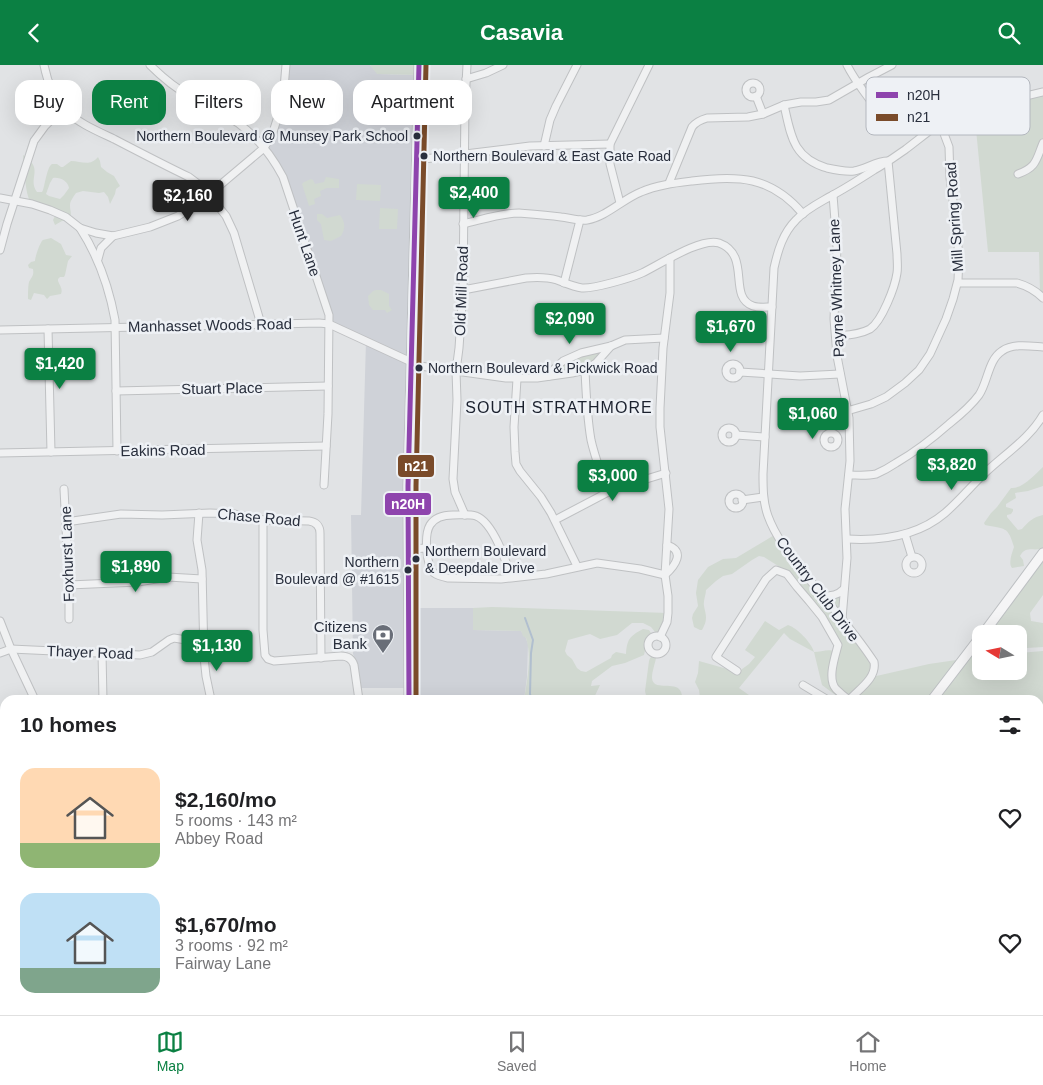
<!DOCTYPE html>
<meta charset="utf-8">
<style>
body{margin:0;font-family:Helvetica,sans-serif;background:#f6f6f6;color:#202124;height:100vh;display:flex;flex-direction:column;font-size:19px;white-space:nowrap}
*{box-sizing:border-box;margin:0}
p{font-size:16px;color:#757577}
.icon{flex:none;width:28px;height:28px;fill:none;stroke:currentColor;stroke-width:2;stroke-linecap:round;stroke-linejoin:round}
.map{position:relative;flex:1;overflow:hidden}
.panel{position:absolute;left:0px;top:630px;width:1044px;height:320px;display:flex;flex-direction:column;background:#fff;border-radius:15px 15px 0 0;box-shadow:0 5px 20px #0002}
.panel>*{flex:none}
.top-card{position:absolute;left:15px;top:15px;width:500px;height:45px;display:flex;gap:10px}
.needle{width:32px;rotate:280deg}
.fabs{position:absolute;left:972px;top:560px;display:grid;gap:10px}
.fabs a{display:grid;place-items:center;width:55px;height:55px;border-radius:10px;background:#fff;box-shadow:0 5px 20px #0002;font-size:25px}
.price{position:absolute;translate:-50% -42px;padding:0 11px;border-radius:5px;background:#0b8043;color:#fff;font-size:16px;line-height:32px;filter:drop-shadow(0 1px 2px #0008)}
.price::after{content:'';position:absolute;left:50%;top:30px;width:15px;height:11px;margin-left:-8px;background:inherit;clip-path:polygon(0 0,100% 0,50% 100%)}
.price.selected{background:#222;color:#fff}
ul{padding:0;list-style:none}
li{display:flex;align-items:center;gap:15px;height:125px;padding:0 20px}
li span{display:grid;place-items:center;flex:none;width:140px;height:100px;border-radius:15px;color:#555}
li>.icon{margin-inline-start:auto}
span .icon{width:60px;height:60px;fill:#fffc;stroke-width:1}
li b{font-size:21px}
h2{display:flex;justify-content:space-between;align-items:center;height:60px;padding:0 20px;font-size:21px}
.chip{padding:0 18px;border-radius:15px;background:#fff;box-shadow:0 5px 20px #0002;font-size:18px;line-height:45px}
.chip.selected{background:#0b8043;color:#fff}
header{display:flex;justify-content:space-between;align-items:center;height:65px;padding:0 20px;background:#0b8043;color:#fff;font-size:22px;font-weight:700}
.tabs{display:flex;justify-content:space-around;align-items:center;height:70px;border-top:1px solid #e0e0e0;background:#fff;font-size:14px;color:#757577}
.tabs a{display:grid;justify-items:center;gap:2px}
.tabs .selected{color:#0b8043}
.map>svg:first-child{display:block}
.built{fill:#cfd2d8}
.green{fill:#d1d9d1;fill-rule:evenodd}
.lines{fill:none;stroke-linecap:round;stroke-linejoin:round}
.stream{stroke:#b1bfcf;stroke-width:2}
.minor-casing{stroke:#bfc1c3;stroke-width:9}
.major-casing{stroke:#bdc0c3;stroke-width:11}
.minor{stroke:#f0f1f2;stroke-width:7}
.major{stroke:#f5f5f6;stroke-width:9}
.bus-1-casing{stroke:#eef1f5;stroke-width:9}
.bus-2-casing{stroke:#eef1f5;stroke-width:9}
.bus-1{stroke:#8e44ad;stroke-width:5}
.bus-2{stroke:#7a4b2a;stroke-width:5}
.bus-dot{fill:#292f3d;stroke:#eef1f5;stroke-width:2}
.labels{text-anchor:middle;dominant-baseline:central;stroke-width:5;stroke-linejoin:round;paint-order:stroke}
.bus-label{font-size:14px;fill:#292f3d;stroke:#eef1f5;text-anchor:start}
.street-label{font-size:15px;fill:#292f3d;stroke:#eef1f5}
.poi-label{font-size:15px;fill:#292f3d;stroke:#eef1f5;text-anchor:end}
.neighbourhood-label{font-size:16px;letter-spacing:1px;fill:#1b212e;stroke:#eef1f5}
.key{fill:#eef1f5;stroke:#b3b7be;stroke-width:1}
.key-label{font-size:14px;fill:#292f3d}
.line-badge{stroke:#eef1f5;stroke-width:2}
.badge-label{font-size:14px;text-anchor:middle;font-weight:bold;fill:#fff}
</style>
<header><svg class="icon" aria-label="back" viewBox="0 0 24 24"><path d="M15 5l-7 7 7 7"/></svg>Casavia<svg class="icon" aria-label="search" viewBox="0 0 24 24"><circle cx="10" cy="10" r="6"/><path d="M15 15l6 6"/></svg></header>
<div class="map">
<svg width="1043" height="950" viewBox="0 0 1043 950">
<rect width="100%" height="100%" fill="#e1e3e5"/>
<!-- built -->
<g class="built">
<polygon points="286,0 370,0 378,9 419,10 409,543 473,543 473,565 521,566 526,573 528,579 527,612 524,635 409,635 409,623 359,623 358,600 353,589 351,450 361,450 366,276 329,259 286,119 264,83 274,63"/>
<polygon points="320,945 556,945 557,950 320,950"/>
</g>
<!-- green -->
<g class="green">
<polygon points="370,0 429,0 418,463 419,543 408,543 418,10 377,9"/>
<polygon points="1043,27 1043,231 1040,229 1039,187 988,187 974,44"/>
<polygon points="926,50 943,55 917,74 910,56"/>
<path d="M23,90C45,104 27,113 37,127H42L43,125C45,119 47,102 52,99C54,99 55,99 57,99L61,102H63L71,96C81,96 90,102 98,92L100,96L101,102L107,107L114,111L120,121L116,124L115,129L110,139L108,132L104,127L99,128L83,126L76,128C74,131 70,136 70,140C70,148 73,148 68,156H62L55,160L53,155L55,151C48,146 37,142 31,137C25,131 24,99 23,90ZM53,113C60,112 68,116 69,123L64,130L60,134L49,131L46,129L50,118Z"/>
<polygon points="326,112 339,114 339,123 327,123 320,126 321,131 314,134 315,139 309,141 302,119 304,117 311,114 313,115 315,119 324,117"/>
<polygon points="357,119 381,120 380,136 356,135"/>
<polygon points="380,143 398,144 397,164 379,164"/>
<path d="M317,149H322L327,153L340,150C345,157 346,163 341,171L331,176L324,175L321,159L317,155Z"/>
<path d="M51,173L61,179L66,190L72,191L68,196L65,210L64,212H60L58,214V216C60,221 63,224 61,229L50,231L47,234L44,230L34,228L31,235L28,234C28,229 28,221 29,217C32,211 34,211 33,204L29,203L28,200L31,197L35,196C35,192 40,177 43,175C45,174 49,174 51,173Z"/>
<polygon points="376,225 381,225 389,229 389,241 392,245 387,248 385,245 373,245 369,240 368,231 373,226"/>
<polygon points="611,281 596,298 559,310 554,304 563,296"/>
<path d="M1043,402V421L1028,426L1015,428L1016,433L1006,439V442L1013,444V446L1011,449L1007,450V452L1018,465L1022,464C1028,457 1033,452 1043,450V483C1034,487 1026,480 1020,491L1023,495L1024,501L1012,503C1008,498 1012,488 1014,482C1008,461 1005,464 985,460L984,458L991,448L997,442L1011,423C1023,424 1035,409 1043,402Z"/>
<path d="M776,469L823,531L844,524L842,554L874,597L872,612L929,599L963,594L981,571V606H1019V588L1043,586V950H557L556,945H1039V635H842L822,620L814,587L790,574L784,568L739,623L756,635H694L700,633L699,625L695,617L698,608L699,596L738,607L749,599L755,592L745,585L765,556L779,565L788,560C797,563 811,577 814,587C821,587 830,583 835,587L838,580L783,504L764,492L759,491L752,495L732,509L723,511L716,516L706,525C706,530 703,536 704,541C706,551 708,554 702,565H700L694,562L692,553L693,549L698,541L696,528L698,515L708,502L723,494L736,493Z"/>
<polygon points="1043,488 1043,530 1030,548 1031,556 1043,558 1043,582 1027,583 1019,582 1019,569 983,569"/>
<path d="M492,542L668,548L659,570L655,567L651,562L643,558H632L617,570L600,574L590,569L568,575L565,586L567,590L572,594L577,603L581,606L586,607L611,593L612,590L616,587L626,589C627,574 630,571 643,564L649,565L651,568L648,573L644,590L625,598L612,601L592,616L591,621L600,620L593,635H524C527,615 532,592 526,573L523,571L521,566L473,565V543Z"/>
<path d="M654,590L656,593C655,599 652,606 652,613C653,626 672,617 679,624C682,627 682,631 683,635H647L645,626L649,596L650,593Z"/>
</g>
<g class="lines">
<!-- stream -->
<g class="stream">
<polyline points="525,553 533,575 531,588 530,629 532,635"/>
<polyline points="676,945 678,950"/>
</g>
<!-- minor casing -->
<g class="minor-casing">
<g id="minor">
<path d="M44,0C47,15 54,33 65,45C78,58 97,66 114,74C139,87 164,100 189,112L197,118L209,130L226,151L234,168L261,259"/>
<path d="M150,0C162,12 175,23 190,31C206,40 223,48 238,58C257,72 272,91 283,112L329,250L328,349L324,420"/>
<path d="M847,0C853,12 872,40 882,48C888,53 896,57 904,56C922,55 925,40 944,55"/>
<polyline points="466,14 486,8 503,0"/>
<circle cx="753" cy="25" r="7"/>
<polyline points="756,31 763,49"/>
<path d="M784,40C791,71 793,93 827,103C836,105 845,107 854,106C866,104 876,96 888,96L897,189C897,195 898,202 897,208C895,222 882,256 870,264C859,270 847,270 836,271"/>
<polyline points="544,81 550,55 556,41 577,0"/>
<polyline points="416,95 530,81 610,79"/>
<path d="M1018,109C1037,102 1036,95 1043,78"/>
<path d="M669,118L692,62C696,57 700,55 707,53L748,52L763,49L784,40L801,37H816L829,35L869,12L892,0"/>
<polyline points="833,130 837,182 834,254 837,291 849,353 850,396 845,444 847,493 842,554"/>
<polyline points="0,133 32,139 50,145 66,152 80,163 96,168 113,171 150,162 178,151 200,137 264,83 273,67 280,45 284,23 286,0"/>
<polyline points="620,138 610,99 610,79 649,0"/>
<path d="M463,159C481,155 501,148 519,148C533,149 548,150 561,152C570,153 579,156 587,155C606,152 623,134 641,127C657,120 675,118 692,116C738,110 771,111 803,149"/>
<path d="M80,163C98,191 109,222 115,255L117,386"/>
<polyline points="0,185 7,159 34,76 45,61 63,43"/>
<polyline points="98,194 101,183 113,171"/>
<polyline points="564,218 580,155"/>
<path d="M958,218H1017C1028,221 1035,225 1043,233"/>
<path d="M463,225L526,213C537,212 547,212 557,215C565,218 574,222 582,223C593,224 631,213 642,208C659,200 701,172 719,178C752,190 727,232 753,241C759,243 766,242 772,242"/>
<polyline points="48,264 51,387"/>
<polyline points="0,265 319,258 329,259 420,301 506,313 537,313 572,308 585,305 596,298 611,281"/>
<circle cx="733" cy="306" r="7"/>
<path d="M585,305C586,328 587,352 591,375C595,393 602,410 607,427"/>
<polyline points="740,307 800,311 840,309"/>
<polyline points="549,311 554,304 563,296 581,288 611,281 625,275 664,273"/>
<polyline points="517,314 514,362 515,387 516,399 520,406 541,432 551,448 577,501"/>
<polyline points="116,326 328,321"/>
<polyline points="847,346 871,339 886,332 905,318 919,305 930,289 946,254 953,234 958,215 959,192 955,151 950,113 949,82 940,58"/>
<circle cx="729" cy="370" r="7"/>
<circle cx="831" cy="375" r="7"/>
<polyline points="736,370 765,372"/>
<polyline points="0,388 326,381"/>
<path d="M849,410C858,410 867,411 876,409C883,406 890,402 896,398C915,387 932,374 949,359C959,351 971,341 979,330C988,317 988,295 1002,286C1013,278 1030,281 1043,282"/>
<polyline points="64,424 69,520 69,554"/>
<circle cx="736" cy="436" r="7"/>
<polyline points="742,435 763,432"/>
<polyline points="199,448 197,475 202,505 204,592 206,611 211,635"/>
<polyline points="465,450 455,427 453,414 457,335 456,306 459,283 463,225 465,38 467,0"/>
<path d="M263,455V565L265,590L268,594L274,596L341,591C348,591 352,594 354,600L359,635"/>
<polyline points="555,455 614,424 666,408"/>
<path d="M66,457L121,449L162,450L210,448L234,449L263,455L309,456C316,457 320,461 320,468L321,593"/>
<polyline points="905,469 912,492"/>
<path d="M847,474C881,476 918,471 945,448C960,435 972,420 986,407C1005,389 1030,373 1043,350"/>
<polyline points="408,484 427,483"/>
<circle cx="914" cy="500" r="8"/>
<path d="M511,513C507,498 493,457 476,451C469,449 461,450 453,450C444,450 435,452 430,460C424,470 426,500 434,508C438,511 443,512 448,513L501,514L511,513L546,509L597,498L640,504L665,510C675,501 686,486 667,480"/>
<polyline points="69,520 138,517 168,512 202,514"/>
<path d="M823,531C832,531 838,530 844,524"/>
<polyline points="0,556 11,584 35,635"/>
<circle cx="657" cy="580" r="9"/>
<polyline points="660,572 667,557 668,548 668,531 665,510 669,444 660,362 660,343 663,283 670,228 670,193"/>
<polyline points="0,588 11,584 140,590 152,587 169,575 174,573 186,575 204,582"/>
<polyline points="102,588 103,635"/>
<path d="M737,606L716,592L766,514L776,505L787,509L797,522L809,536L822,552L838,580C835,592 827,614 836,624C840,628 845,632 849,635"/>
<polyline points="803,620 828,635"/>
<path d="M849,635C859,624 877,613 874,597C854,566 828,538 805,509C791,491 776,473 768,451C763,437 763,423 763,409L774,203C778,185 783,168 796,155C806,144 819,138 831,131C846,123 860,114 874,105C885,99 896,91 906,84C926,69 943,53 967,45L1043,27"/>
<polyline points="0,711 5,721"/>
<polyline points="0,738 5,736"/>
<polyline points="0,846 5,846"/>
<polyline points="34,945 34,950"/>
<polyline points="98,945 98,950"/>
<polyline points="164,945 165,950"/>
<polyline points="229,945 229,950"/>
<polyline points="289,945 290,950"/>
</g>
</g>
<!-- major casing -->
<g class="major-casing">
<g id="major">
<polyline points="983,569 1043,488"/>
<polyline points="409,635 408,421 419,0"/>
<polyline points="932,635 981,571"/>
<polyline points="413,945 413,950"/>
<polyline points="454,950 466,945"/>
</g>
</g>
<!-- minor -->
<use href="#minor" class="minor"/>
<!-- major -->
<use href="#major" class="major"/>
<!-- bus-1 casing -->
<g class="bus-1-casing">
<polyline id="bus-1" points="409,635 408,421 419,0"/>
</g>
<!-- bus-2 casing -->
<g class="bus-2-casing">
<polyline id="bus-2" points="416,635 416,421 426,0"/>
</g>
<!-- bus-1 -->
<use href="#bus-1" class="bus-1"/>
<!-- bus-2 -->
<use href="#bus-2" class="bus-2"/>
</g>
<!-- icons -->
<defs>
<g id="bank-pin" transform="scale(1.125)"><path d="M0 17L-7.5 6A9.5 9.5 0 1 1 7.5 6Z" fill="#696e78" stroke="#eef1f5"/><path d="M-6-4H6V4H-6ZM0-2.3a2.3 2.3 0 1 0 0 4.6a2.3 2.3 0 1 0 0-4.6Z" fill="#fff"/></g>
</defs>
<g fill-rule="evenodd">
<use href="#bank-pin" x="383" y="570"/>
</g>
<!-- markers -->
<g class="bus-dot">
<circle cx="417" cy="71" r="4.5"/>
<circle cx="424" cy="91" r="4.5"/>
<circle cx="419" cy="303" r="4.5"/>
<circle cx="416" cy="494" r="4.5"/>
<circle cx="408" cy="505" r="4.5"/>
</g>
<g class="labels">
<!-- bus labels -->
<g class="bus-label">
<text x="408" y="71" text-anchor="end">Northern Boulevard @ Munsey Park School</text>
<text x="433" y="91">Northern Boulevard &amp; East Gate Road</text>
<text x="428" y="303">Northern Boulevard &amp; Pickwick Road</text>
<text x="425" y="486">Northern Boulevard<tspan x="425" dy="17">&amp; Deepdale Drive</tspan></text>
<text x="399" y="497" text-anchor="end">Northern<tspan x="399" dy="17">Boulevard @ #1615</tspan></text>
</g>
<!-- street labels -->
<g class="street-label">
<text transform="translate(954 152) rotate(-94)">Mill Spring Road</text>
<text transform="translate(305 178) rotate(71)">Hunt Lane</text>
<text transform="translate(836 223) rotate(-92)">Payne Whitney Lane</text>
<text transform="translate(461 226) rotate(-88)">Old Mill Road</text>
<text transform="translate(210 260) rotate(-1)">Manhasset Woods Road</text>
<text transform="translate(222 323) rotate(-1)">Stuart Place</text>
<text transform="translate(163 385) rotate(-1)">Eakins Road</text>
<text transform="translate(259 452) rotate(5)">Chase Road</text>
<text transform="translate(67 489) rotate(-92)">Foxhurst Lane</text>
<text transform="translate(818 524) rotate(53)">Country Club Drive</text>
<text transform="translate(90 587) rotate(2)">Thayer Road</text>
</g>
<!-- poi labels -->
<g class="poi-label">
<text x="367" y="561">Citizens<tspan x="367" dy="17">Bank</tspan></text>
</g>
<!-- neighbourhood labels -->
<g class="neighbourhood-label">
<text x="559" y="342">SOUTH STRATHMORE</text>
</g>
</g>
<!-- legend -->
<rect x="866" y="12" width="164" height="58" rx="8" class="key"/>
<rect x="876" y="27" width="22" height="6" fill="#8e44ad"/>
<rect x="876" y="49" width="22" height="7" fill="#7a4b2a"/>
<g class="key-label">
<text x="907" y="35">n20H</text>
<text x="907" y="57">n21</text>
</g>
<g class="line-badge">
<rect x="397" y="389" width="38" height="24" rx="5" fill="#7a4b2a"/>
<rect x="384" y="427" width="48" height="24" rx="5" fill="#8e44ad"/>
</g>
<g class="badge-label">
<text x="416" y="406">n21</text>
<text x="408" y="444">n20H</text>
</g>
</svg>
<div class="fabs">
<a><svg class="needle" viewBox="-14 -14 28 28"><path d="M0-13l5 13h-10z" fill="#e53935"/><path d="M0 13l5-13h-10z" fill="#757577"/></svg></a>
</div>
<b class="price" style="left:474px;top:154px">$2,400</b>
<b class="price selected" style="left:188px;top:157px">$2,160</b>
<b class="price" style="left:570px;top:280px">$2,090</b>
<b class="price" style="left:731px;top:288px">$1,670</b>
<b class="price" style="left:60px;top:325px">$1,420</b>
<b class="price" style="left:813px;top:375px">$1,060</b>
<b class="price" style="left:952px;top:426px">$3,820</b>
<b class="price" style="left:613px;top:437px">$3,000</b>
<b class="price" style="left:136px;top:528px">$1,890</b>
<b class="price" style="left:217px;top:607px">$1,130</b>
<div class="top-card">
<a class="chip">Buy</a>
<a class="chip selected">Rent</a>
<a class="chip">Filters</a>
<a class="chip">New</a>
<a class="chip">Apartment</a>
</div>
<section class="panel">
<h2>10 homes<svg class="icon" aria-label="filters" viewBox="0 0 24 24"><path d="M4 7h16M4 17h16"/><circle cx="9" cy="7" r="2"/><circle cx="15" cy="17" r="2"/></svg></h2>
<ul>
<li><span style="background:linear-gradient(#ffd9b3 75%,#8fb573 0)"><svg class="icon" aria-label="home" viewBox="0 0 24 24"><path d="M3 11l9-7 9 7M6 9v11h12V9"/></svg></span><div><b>$2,160/mo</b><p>5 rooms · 143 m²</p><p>Abbey Road</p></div><svg class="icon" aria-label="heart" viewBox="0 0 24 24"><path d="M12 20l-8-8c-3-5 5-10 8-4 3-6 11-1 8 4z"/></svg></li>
<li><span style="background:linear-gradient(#bfe0f5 75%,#7fa58c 0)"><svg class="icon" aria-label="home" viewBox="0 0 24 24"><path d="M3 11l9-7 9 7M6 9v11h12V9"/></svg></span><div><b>$1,670/mo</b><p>3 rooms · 92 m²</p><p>Fairway Lane</p></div><svg class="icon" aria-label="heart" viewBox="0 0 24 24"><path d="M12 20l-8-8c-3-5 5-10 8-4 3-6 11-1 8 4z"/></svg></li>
</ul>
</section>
</div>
<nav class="tabs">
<a class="selected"><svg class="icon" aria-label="map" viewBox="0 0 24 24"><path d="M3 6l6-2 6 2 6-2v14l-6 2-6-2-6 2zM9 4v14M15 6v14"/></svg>Map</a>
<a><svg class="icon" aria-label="saved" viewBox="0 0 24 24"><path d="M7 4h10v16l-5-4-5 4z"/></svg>Saved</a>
<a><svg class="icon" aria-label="home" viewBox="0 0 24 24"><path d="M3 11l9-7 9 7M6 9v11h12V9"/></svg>Home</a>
</nav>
